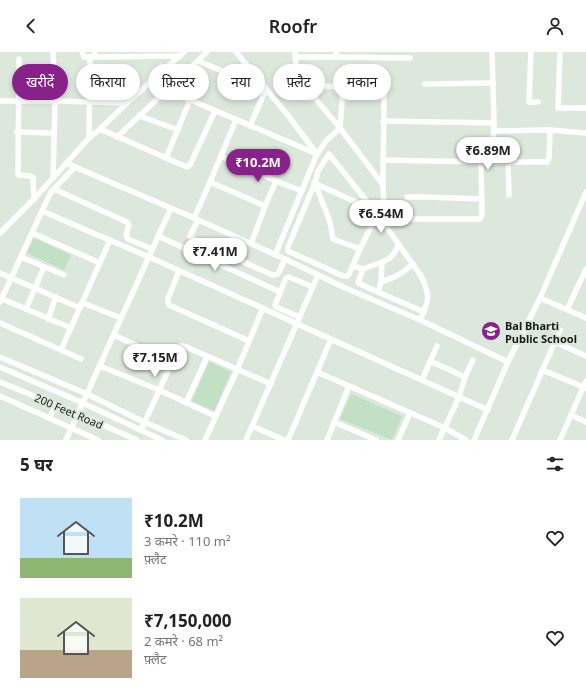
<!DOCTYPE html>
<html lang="hi">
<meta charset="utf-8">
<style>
body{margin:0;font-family:"Noto Sans","Noto Sans Devanagari",sans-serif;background:#f2f2f2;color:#222;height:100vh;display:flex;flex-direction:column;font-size:15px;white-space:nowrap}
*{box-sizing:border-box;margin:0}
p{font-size:13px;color:#767676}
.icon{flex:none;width:22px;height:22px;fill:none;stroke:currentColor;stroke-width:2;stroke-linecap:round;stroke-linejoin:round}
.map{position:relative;height:388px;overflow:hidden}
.sheet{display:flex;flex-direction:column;background:#fff;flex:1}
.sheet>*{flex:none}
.hud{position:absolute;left:12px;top:12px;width:562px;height:36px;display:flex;gap:8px}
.price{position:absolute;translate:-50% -34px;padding:0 9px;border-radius:14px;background:#fff;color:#222;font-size:13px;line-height:26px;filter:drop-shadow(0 1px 2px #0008)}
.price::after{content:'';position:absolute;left:50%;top:24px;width:12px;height:9px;margin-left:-6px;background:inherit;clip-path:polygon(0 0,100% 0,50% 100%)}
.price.on{background:#882189;color:#fff}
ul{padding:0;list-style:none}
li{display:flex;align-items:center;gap:12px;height:100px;padding:0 20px}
li span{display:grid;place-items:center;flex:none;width:112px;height:80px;border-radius:0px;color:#555}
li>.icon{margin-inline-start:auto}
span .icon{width:48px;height:48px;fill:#fffc;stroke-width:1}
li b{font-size:17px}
h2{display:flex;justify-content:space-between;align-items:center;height:48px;padding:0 20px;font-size:17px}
.pill{padding:0 14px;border-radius:18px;background:#fff;box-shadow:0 2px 6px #0003;font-size:14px;line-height:36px}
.pill.on{background:#882189;color:#fff}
header{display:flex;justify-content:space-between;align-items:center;height:52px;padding:0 20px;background:#fff;font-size:18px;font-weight:600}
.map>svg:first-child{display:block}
.green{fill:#c1e0c4}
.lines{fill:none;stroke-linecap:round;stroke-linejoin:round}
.minor{stroke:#fff;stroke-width:5.5}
.labels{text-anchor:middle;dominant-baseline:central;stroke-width:4;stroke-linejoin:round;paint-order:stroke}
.poi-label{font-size:11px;font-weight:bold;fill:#181c18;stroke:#dde8dd;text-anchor:start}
.street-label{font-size:11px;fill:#181c18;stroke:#dde8dd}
</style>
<header><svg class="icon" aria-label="back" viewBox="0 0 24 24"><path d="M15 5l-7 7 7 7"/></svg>Roofr<svg class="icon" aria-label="person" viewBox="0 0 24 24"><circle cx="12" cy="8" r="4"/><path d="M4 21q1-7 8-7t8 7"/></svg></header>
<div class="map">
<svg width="586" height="388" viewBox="0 0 586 388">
<rect width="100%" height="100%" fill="#dde8dd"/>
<!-- green -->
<g class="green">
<polygon points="34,186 71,203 64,218 27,201"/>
<polygon points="209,310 231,320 214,359 192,349"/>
<polygon points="351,342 402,364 392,388 340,367"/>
</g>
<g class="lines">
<!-- minor -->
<g class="minor">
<polyline points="53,0 55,49 53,126"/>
<polyline points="82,0 84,5 93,5"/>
<polyline points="95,0 95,5 180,4"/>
<polyline points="236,0 290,66 317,102"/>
<polyline points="295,0 296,13"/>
<polyline points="531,0 529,50 538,50"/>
<polyline points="560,0 558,56 586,56"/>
<polyline points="295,5 336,5 336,0"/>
<polyline points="336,5 410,6"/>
<polyline points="19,7 18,122 19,123 30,124 33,125 34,147"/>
<polyline points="198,9 266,37 250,74"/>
<path d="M300,23L301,29L304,33L343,35H379C382,35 383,37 384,40L383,133L384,160"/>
<polyline points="425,32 493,31"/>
<polyline points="304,33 340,76 383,133"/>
<polyline points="167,38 317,102"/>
<polyline points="0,49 55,49 127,51"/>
<polyline points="140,64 178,78"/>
<polyline points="383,69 494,71"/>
<polyline points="100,77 187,115 190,113 215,59"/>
<polyline points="494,79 550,78 586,81"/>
<polyline points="17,80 54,81"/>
<polyline points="117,85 207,0"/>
<polyline points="89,86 90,5"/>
<polyline points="221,104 276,129 302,139"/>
<polyline points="166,106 190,48"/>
<polyline points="383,108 481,110 547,110 549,106 550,78"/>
<polyline points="492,110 494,71 492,0"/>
<polyline points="508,110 509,143"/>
<polyline points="66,111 75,115 194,166 285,207 343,235 420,268 508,310"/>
<polyline points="210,130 265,154 251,192"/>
<polyline points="314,131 371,157"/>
<polyline points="315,131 330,170 333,187 360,197"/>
<path d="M54,137L127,170L129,173C128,178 124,182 128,187L152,197"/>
<polyline points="407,145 426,145 482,147"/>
<polyline points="265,154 276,129"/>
<polyline points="42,159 51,140 75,115"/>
<path d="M377,163L360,197L349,222L347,224H343L288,199V195L315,131L318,119L329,102L381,167L421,224C431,244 429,249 420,268"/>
<polyline points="194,166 210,130 236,68"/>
<polyline points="411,167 480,167 482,163 481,110"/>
<polyline points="198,168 190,184 191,186 194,187 272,223 275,223 278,222 285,207"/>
<polyline points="0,181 34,147 89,86 100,77 127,51 184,0"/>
<polyline points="32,181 100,211"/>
<polyline points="158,184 280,240"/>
<polyline points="275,203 317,102 326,89 340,76 343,35"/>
<polyline points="21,205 64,223"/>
<polyline points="382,210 381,230 378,240 424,260"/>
<polyline points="353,214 363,217 382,210 390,206 395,200 399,192"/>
<polyline points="363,217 358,231 378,240"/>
<polyline points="179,219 168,247 168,250 169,253 249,289"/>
<polyline points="0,221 80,256"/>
<path d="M381,230C396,226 402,221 413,212"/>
<polyline points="0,246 71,276"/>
<polyline points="540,246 586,266"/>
<polyline points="0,250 42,159 149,205 488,358"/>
<polyline points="83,251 121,266"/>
<polyline points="26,257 44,215"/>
<polyline points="567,258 586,217"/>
<polyline points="300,265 276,255 275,253 286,226 289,225 291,226 313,235"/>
<polyline points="48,267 56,245"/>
<polyline points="0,271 81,307"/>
<polyline points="114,283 172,310"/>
<polyline points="555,290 586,304"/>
<polyline points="61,298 110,188"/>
<polyline points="0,305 87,342 144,370 186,388"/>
<polyline points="430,309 465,325"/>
<polyline points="100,314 159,338 215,364"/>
<polyline points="0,315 83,351 162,388"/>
<polyline points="542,318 586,336"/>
<polyline points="317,320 445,376 466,388"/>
<polyline points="422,328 437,294"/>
<polyline points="0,330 78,362 137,388"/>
<polyline points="0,344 98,388"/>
<polyline points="186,351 207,305"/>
<polyline points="571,363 586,370"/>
<polyline points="49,366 56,353"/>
<polyline points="334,370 376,388"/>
<polyline points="252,374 284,388"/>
<polyline points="141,378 179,295 180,294 184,294 271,332"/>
<polyline points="66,388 171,156"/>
<polyline points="205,388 237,318 263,256"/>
<polyline points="246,388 318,223"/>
<polyline points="288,388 331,287"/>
<polyline points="327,388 349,334"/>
<polyline points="398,388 410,361"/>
<polyline points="439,388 459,345 465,325 473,308"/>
<polyline points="474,388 508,310 540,246 586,140"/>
<polyline points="512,388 560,278"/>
<polyline points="560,388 586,329"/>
</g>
</g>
<!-- icons -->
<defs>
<g id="school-disc" transform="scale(1)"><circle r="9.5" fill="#882189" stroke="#dde8dd"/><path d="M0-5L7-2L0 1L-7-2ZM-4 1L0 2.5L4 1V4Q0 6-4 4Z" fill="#fff"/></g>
</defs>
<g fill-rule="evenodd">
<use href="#school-disc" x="491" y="279"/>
</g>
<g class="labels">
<!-- poi labels -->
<g class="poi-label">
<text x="505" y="273">Bal Bharti<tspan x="505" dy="13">Public School</tspan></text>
</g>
<!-- street labels -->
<g class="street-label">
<text transform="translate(69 359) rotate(23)">200 Feet Road</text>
</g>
</g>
</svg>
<b class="price" style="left:488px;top:119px">₹6.89M</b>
<b class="price on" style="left:258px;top:131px">₹10.2M</b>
<b class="price" style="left:381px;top:182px">₹6.54M</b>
<b class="price" style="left:215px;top:220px">₹7.41M</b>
<b class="price" style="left:155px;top:326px">₹7.15M</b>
<div class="hud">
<a class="pill on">खरीदें</a>
<a class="pill">किराया</a>
<a class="pill">फ़िल्टर</a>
<a class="pill">नया</a>
<a class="pill">फ़्लैट</a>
<a class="pill">मकान</a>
</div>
</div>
<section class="sheet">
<h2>5 घर<svg class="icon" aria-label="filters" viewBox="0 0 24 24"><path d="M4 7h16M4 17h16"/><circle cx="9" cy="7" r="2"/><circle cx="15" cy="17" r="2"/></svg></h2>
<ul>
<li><span style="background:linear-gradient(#bfe0f5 75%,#8fb573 0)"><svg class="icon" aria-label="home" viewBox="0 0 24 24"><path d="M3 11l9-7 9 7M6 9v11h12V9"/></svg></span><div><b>₹10.2M</b><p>3 कमरे · 110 m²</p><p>फ़्लैट</p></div><svg class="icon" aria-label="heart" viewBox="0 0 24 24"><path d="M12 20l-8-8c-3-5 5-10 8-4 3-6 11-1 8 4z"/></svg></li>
<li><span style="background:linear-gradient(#dfe7d0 65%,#b9a48a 0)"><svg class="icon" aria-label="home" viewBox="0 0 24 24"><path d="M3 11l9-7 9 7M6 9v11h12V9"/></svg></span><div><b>₹7,150,000</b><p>2 कमरे · 68 m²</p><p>फ़्लैट</p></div><svg class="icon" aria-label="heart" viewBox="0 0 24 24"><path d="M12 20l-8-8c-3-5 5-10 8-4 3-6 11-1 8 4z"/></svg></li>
</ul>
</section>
